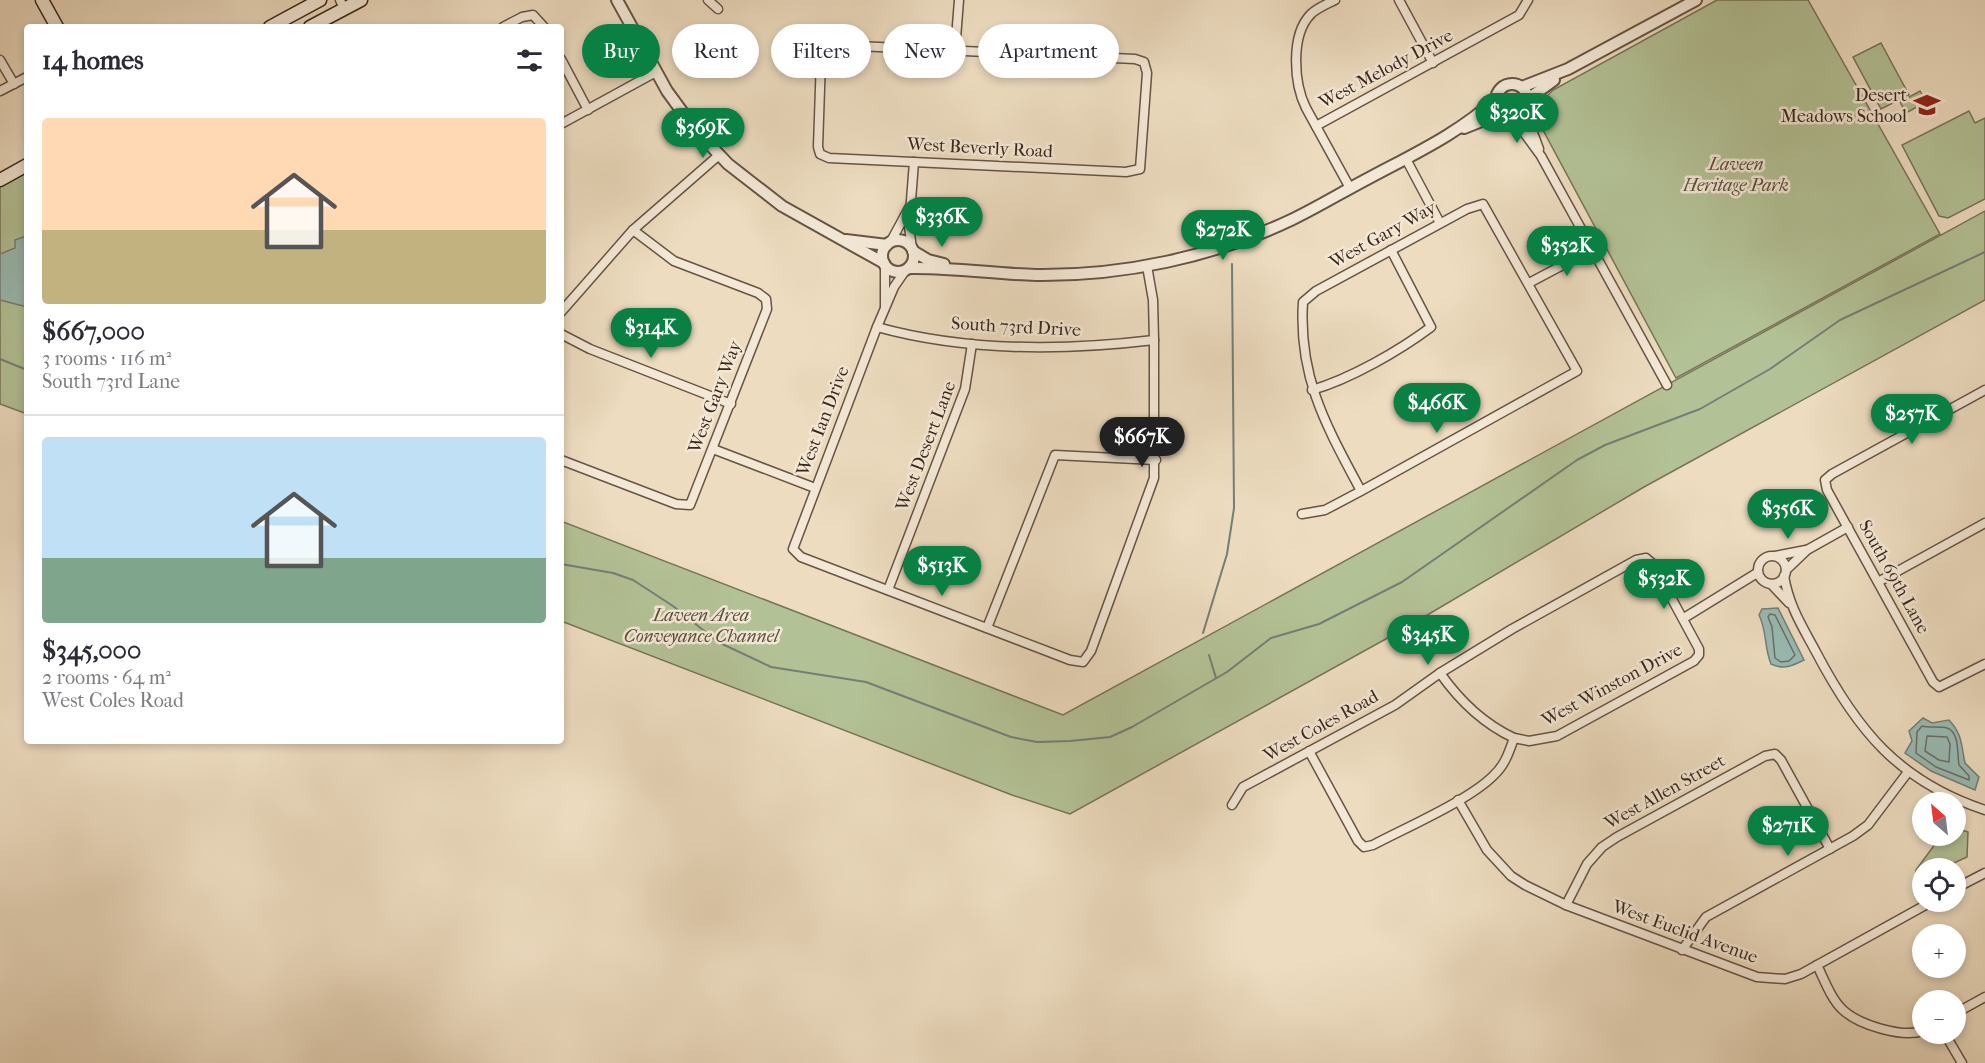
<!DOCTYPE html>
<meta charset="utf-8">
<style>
body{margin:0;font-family:"IM FELL French Canon",serif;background:#f7f7f7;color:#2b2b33;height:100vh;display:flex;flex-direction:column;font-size:22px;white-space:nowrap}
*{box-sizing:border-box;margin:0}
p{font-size:20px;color:#7c7c81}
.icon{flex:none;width:33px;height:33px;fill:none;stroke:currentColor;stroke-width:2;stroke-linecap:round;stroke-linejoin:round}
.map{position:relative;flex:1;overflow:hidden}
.drawer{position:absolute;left:24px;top:24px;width:540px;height:720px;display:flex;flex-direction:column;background:#fff;border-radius:6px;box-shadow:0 3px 9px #0003}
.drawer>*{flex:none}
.top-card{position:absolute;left:582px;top:24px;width:570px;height:54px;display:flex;gap:12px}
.needle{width:39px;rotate:332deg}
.controls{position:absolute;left:1912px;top:792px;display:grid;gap:12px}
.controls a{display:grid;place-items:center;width:54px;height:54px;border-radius:50%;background:#fff;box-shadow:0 3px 9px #0003;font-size:30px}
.price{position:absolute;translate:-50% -51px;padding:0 14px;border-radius:21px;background:#0b8043;color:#fff;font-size:20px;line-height:39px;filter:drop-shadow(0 2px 3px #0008)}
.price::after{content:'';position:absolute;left:50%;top:36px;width:18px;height:14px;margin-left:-9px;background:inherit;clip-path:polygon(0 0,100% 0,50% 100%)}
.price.on{background:#222;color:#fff}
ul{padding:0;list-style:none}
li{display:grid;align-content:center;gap:12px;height:318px;padding:0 18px}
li+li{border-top:2px solid #e1e1e2}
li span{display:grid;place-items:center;height:186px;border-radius:6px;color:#555}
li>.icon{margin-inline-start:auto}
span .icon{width:108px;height:108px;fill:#fffc;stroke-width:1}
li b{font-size:26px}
h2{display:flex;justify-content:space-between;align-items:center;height:72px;padding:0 18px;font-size:26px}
.chip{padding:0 21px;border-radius:27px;background:#fff;box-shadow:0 3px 9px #0003;font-size:21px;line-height:54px}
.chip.on{background:#0b8043;color:#fff}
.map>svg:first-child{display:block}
.green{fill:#b3c296;stroke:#767458;stroke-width:1.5}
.water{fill:#99bbb4;stroke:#737f76;stroke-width:1.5}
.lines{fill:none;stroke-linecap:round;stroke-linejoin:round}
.shore{stroke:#697067;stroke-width:1.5}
.stream{stroke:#737f76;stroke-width:2}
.minor-casing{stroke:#665444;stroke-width:11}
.tertiary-casing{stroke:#665444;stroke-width:14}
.secondary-casing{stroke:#39261a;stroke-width:15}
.minor{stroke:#f3e8d6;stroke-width:8}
.tertiary{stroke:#f3e8d6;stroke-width:10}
.secondary{stroke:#f3e8d6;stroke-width:12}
.labels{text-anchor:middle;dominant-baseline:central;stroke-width:5;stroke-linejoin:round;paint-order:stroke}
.street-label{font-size:18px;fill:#39261a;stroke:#f3e8d6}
.poi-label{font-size:18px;fill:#39261a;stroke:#f3e8d6;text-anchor:end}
.park-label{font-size:18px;font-style:italic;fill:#584d39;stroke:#f3e8d6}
</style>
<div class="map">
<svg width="1985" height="1063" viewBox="0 0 1985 1063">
<rect width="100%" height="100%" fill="#eddcc0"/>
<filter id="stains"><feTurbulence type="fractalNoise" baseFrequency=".00333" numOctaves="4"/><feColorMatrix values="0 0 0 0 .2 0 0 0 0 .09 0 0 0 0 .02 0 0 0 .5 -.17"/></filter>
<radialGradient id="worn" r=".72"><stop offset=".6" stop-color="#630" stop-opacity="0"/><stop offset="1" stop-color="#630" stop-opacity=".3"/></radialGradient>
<!-- green -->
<g class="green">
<polygon points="1717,0 1808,0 1940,234 1676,378 1536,117 1535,108 1553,90"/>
<polygon points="1881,43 1909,95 1881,109 1853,57"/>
<polygon points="1920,91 1926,102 1906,113 1900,102"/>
<polygon points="1969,111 1975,123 1985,118 1985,199 1948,218 1939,216 1902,145"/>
<polygon points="27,172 27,414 0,404 0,187"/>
<polygon points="1985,211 1985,300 1644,487 1402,630 1070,814 1012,795 561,621 561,521 1063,715"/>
<polygon points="1956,828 1968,832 1967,857 1943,868 1923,868 1923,882 1916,879 1916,870 1941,836 1956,836"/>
</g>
<!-- water -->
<g class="water">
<polygon points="23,237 27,238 27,307 0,300 0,254 15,248 15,240"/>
<path d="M1778,608L1804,660C1792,666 1784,670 1771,664C1764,647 1767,631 1759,615L1762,609Z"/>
<path d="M1923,718L1932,723L1949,720C1963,735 1961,745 1965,763L1979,777L1975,790L1931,771L1905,753L1912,741L1909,731Z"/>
</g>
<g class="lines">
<!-- shore -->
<g class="shore">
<polygon points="1770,614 1775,615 1795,655 1789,661 1781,662 1775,658 1772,627 1768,617"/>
<path d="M1922,726C1929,728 1940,726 1947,728C1960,732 1957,755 1959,765L1969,776V780L1936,767L1916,753L1917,732Z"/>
<polygon points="1927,736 1947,737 1950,744 1949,762 1939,760 1925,751"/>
</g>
<!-- stream -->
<g class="stream">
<polyline points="0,359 27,370"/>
<polyline points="561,564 613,573 633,580 673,606 718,642 771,667 866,682 1011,737 1037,742 1070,741 1110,737 1132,727 1227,672 1271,638 1319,624 1402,582 1577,460 1605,445 1700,409 1770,369 1840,320 1985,252"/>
<polyline points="1203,633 1227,554 1234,508 1232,264"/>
<polyline points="1209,655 1216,678"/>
</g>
<!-- minor casing -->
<g class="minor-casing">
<g id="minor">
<polyline points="340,0 344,9"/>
<polyline points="708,0 718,9"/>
<path d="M1335,0C1327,4 1317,8 1311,14C1290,35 1294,84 1306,108L1350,188"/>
<polyline points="1399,0 1433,63"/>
<polyline points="503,27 522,17 533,15 544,27"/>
<polygon points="836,45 1135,59 1144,62 1147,73 1140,169 1126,172 829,158 820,154 818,147 821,59 825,47"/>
<polyline points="955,51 959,0"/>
<polyline points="561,59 588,110"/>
<polyline points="0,60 14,84"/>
<polyline points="0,91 27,77"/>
<polyline points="1527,105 1529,122 1539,149"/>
<polyline points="1511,115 1541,156 1667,385"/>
<polyline points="561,124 656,72"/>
<polyline points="1316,126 1519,15 1528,0"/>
<polyline points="1406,159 1440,223"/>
<polyline points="890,243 910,206"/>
<polyline points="912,249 909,226 914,162"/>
<polyline points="885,266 885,306"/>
<polyline points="905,271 894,287 877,327 793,549 801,557 1070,660 1083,662 1091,651 1154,478 1154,340 1153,300 1147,266"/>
<polyline points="1529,283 1593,249"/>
<polyline points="561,312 633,230 719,155"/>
<path d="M877,327C967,352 1062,351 1154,340"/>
<polyline points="561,334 590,349 731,404"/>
<path d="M1312,390C1350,379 1399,351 1431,327L1391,250"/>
<polyline points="1985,390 1832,474 1825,480 1827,490 1933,682 1939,687 1985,664"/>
<polyline points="713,449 815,488"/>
<polyline points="561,460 676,504 690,505 767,309 766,299 758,293 674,261 633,230"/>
<path d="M1302,514L1325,510L1361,491L1577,371L1483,204L1467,209L1316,291L1303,302C1298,378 1327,427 1361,491"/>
<circle cx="1772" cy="570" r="14"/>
<polyline points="1775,556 1806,550"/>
<polyline points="1786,570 1807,550 1848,527"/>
<path d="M1784,576C1789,606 1802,626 1816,652C1857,730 1898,781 1985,810"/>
<polyline points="1878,582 1985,523"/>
<polyline points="1771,584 1789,603"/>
<polyline points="888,590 965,389 972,344"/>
<polyline points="1684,618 1757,573"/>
<polyline points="987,628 1055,455 1156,460"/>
<path d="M1440,673C1459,700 1484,724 1514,738"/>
<polyline points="1458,800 1487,850 1511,876 1525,885 1566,905 1757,977 1785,979 1801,974 1931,902"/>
<path d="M1232,805L1243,787L1395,705L1440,673L1512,629L1636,560L1646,558L1653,564L1699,649V655L1694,661L1557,736L1529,741L1514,738C1509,752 1505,765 1494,775C1470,800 1405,828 1373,845L1364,847L1358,841L1309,751"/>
<polyline points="1956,888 1985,873"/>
<polyline points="1566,905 1587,864 1602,847 1617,837 1765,756 1775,754 1781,760 1830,849"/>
<polyline points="1682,950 1706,917 1853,836 1868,825 1908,772"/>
<path d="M1817,965C1824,979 1831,999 1843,1010C1859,1025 1902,1038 1923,1031"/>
<polyline points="1956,1013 1985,997"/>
<polyline points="1945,1034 1962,1063"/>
</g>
</g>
<!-- tertiary casing -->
<g class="tertiary-casing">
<g id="tertiary">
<polyline points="617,0 667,91 694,128 728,164 782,206 884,263"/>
<circle cx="1512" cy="100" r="16"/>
<polyline points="1522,87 1568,69 1696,0"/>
<polyline points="1528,99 1554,80"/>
<polyline points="1464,128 1489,118 1507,114"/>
<polyline points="846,240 887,245"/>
<circle cx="898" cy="256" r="16"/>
<polyline points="913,251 928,260 944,264"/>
<path d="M909,268C952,267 994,274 1036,275C1123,276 1213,257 1291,220C1318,207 1344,191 1371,177C1414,154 1461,132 1497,98"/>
</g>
</g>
<!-- secondary casing -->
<g class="secondary-casing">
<g id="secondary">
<polyline points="42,0 57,27"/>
<polyline points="270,27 320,0"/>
<polyline points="310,27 361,0"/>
<polyline points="0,180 27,165"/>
</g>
</g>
<!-- minor -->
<use href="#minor" class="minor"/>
<!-- tertiary -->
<use href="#tertiary" class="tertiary"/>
<!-- secondary -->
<use href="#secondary" class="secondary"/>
</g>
<!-- icons -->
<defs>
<g id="school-bare" transform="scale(2.07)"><path d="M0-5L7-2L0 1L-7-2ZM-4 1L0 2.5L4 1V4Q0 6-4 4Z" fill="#8f2418" stroke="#f3e8d6" stroke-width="2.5" paint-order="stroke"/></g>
</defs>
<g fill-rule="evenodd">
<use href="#school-bare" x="1927" y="105"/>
</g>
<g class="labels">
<!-- street labels -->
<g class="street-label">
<text transform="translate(1386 69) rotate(-28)">West Melody Drive</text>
<text transform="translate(980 148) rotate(3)">West Beverly Road</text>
<text transform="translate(1383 235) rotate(-29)">West Gary Way</text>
<text transform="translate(1016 327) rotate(3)">South 73rd Drive</text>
<text transform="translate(715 397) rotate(-69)">West Gary Way</text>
<text transform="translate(823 421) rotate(-69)">West Ian Drive</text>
<text transform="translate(926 446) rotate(-69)">West Desert Lane</text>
<text transform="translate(1894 577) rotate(61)">South 69th Lane</text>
<text transform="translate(1612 685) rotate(-28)">West Winston Drive</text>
<text transform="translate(1321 726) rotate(-29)">West Coles Road</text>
<text transform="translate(1665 792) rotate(-29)">West Allen Street</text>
<text transform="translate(1685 932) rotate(20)">West Euclid Avenue</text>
</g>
<!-- poi labels -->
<g class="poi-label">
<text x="1907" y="95">Desert<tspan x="1907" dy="21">Meadows School</tspan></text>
</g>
<!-- park labels -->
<g class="park-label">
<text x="1736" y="164">Laveen<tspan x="1736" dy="21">Heritage Park</tspan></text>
<text x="701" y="615">Laveen Area<tspan x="701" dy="21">Conveyance Channel</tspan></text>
</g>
</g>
<rect width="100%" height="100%" filter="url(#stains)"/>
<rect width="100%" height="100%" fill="url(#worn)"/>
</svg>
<div class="controls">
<a><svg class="needle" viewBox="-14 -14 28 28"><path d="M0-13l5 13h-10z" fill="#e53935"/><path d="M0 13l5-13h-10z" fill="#7c7c81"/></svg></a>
<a><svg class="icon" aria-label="locate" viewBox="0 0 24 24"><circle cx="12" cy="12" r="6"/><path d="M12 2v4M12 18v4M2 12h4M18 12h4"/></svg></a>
<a>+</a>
<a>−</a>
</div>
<b class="price" style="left:1517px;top:144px">$320K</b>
<b class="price" style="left:703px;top:159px">$369K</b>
<b class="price" style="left:942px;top:248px">$336K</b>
<b class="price" style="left:1223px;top:261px">$272K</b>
<b class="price" style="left:1567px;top:277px">$352K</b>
<b class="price" style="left:651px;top:359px">$314K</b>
<b class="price" style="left:1437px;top:434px">$466K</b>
<b class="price" style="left:1912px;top:445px">$257K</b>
<b class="price on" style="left:1142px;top:468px">$667K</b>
<b class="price" style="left:1788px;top:540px">$356K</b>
<b class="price" style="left:942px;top:597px">$513K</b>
<b class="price" style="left:1664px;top:610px">$532K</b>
<b class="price" style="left:1428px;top:666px">$345K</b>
<b class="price" style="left:1788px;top:857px">$271K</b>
<div class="top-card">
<a class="chip on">Buy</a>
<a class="chip">Rent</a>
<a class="chip">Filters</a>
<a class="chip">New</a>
<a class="chip">Apartment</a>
</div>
<section class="drawer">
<h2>14 homes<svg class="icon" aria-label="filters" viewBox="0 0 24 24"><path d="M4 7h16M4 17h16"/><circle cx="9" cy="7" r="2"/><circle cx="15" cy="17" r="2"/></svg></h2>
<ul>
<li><span style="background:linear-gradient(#ffd9b3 60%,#c2b280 0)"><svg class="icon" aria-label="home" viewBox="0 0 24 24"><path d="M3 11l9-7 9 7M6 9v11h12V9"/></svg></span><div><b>$667,000</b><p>3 rooms · 116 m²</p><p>South 73rd Lane</p></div></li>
<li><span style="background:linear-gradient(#bfe0f5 65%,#7fa58c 0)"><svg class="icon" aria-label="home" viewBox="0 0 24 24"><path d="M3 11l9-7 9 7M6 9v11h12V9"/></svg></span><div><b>$345,000</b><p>2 rooms · 64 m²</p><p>West Coles Road</p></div></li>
</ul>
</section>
</div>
